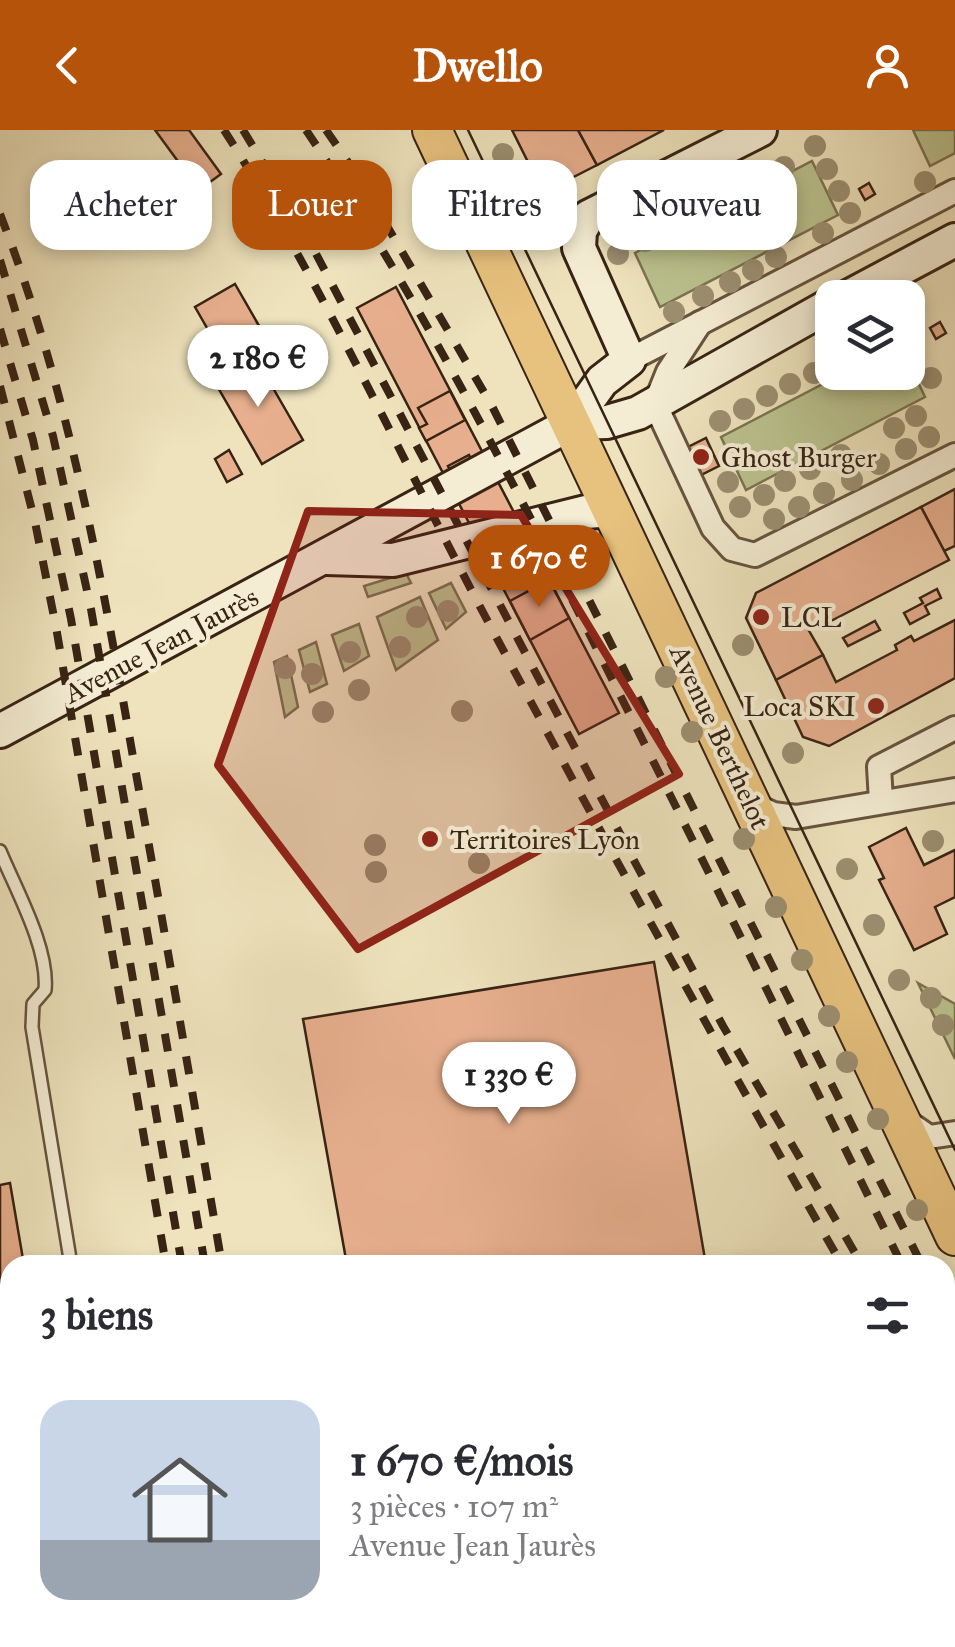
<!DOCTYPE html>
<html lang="fr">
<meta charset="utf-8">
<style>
body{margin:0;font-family:"IM FELL Great Primer",serif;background:#f2f2f3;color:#2b2b33;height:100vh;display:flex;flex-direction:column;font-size:38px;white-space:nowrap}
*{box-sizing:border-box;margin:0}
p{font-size:32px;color:#7c7c81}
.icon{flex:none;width:55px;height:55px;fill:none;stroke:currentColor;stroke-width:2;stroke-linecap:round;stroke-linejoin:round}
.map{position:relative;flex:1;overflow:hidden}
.side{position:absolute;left:0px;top:1125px;width:955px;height:392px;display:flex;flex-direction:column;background:#fff;border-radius:30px 30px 0 0;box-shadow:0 5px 15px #0003}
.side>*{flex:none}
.hud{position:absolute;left:30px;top:30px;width:895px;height:90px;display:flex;gap:20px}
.controls{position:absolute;left:815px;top:150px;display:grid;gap:20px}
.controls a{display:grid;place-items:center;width:110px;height:110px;border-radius:20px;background:#fff;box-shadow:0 5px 15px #0003;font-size:50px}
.price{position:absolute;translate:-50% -85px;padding:0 22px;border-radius:35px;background:#fff;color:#222;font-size:32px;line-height:65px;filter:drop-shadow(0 2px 5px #0008)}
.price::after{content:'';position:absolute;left:50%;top:60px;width:30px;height:22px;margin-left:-15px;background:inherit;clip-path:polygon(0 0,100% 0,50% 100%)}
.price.active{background:#b45309;color:#fff}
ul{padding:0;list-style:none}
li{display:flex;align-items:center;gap:30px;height:250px;padding:0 40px}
li span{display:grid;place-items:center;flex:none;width:280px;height:200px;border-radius:30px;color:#555}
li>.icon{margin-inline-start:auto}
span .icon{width:120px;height:120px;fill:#fffc;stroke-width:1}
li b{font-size:42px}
h2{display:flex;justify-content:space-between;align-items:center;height:120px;padding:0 40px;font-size:42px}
.tag{padding:0 35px;border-radius:30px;background:#fff;box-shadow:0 5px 15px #0003;font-size:35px;line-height:90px}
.tag.active{background:#b45309;color:#fff}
header{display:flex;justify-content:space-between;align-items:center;height:130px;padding:0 40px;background:#b45309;color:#fff;font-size:45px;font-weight:700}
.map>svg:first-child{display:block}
.green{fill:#bbc38f;stroke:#7a7352;stroke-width:2.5}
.building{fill:#e7af8e;stroke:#382314;stroke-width:2.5}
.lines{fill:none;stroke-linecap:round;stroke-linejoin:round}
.lane-casing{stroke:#66533e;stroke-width:16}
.street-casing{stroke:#66533e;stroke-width:28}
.secondary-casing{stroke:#382314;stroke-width:38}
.primary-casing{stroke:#382314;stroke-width:42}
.lane{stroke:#f4edd4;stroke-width:11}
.street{stroke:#f4edd4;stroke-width:22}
.secondary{stroke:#f4edd4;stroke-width:32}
.primary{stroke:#e7c27e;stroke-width:38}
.tram{stroke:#382314;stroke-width:2.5}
.rail{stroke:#382314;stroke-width:8;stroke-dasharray:18 18;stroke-linecap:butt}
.tree{fill:#9c8f71}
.marked{fill:#8f2418;fill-opacity:0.2;stroke:#8f2418;stroke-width:8;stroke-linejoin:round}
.poi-dot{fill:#8f2418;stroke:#f4edd4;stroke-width:4}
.labels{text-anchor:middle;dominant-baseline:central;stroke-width:8;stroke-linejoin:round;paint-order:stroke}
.poi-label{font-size:28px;fill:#382314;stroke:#f4edd4;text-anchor:start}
.street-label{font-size:28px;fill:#382314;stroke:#f4edd4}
</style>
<header><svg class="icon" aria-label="back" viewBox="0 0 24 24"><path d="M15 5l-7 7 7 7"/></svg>Dwello<svg class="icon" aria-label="person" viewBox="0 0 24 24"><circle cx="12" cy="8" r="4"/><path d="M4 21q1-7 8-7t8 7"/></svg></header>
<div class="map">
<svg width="955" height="1517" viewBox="0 0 955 1517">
<rect width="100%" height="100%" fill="#eee3bd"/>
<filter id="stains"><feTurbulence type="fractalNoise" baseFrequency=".002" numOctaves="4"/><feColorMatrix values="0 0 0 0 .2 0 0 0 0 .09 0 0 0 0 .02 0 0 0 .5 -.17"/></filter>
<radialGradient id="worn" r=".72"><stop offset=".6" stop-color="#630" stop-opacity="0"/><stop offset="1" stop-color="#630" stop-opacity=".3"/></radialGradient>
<!-- green -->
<g class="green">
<polygon points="913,0 955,0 955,23 930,36"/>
<polygon points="812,31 838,85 660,177 635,123"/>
<polygon points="908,231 925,267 746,360 721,307 844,243 908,242"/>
<polygon points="406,443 411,453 368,467 364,456"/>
<polygon points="451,453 466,482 446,499 429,463"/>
<polygon points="420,467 438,510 396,540 377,487"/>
<polygon points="359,494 369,526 344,541 332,505"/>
<polygon points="316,512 327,554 310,562 299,520"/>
<polygon points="287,526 298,577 285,587 274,532"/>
<polygon points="918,853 955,874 955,929"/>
</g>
<!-- building -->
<g class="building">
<polygon points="155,0 189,0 221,44 199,60"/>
<polygon points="512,0 578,0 597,35 558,55 536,48"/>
<polygon points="578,0 664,0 597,35"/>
<polygon points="869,53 875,64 865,70 859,59"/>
<polygon points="235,154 270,215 230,238 195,177"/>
<polygon points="396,157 619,583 579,604 357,178"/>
<polygon points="940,192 946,203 936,209 930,198"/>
<polygon points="254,225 303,310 262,334 213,249"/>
<polygon points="450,261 465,290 426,311 419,298 427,294 418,278"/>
<polygon points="706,308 719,336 697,347 684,319"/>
<polygon points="229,320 242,344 227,352 215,329"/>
<polygon points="469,325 477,341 456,352 448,336"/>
<polygon points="955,359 955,416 944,421 921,377"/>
<polygon points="921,377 949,430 829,492 827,489 808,499 823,525 776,550 746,488 756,463"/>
<polygon points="549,450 569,488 530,510 510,471"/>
<polygon points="937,459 941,468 925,476 929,484 910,494 904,483 923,473 920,468"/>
<polygon points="955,490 955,548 829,616 803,607 776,550 823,525 836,552 897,520 895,515 911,506 914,511"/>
<polygon points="875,491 880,500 848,516 843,508"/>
<polygon points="906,698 924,735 955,720 955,767 935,777 947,804 914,820 879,750 884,748 869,717"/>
<polygon points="654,832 706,1135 347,1135 303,889"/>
<polygon points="10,1053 24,1135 10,1135 10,1357 0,1359 0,1055"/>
<polygon points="955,1396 955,1517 945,1514 937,1517 934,1508 945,1508 945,1400"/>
<polygon points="413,1508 806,1508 806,1509 798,1510 799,1517 415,1517"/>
</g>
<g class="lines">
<!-- lane casing -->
<g class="lane-casing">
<g id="lane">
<path d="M0,721C16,760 49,818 45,860L33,874L32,897L71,1135"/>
<polyline points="137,1508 139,1517"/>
</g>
</g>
<!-- street casing -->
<g class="street-casing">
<g id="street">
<polyline points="700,193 668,242 655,274 713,398 732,419 755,425 955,325"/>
<polyline points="629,230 955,61"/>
<polyline points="881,671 879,637 955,598"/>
<polyline points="750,673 773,684 796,687 955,660"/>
<polyline points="906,991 929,1007 955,1003"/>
</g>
</g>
<!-- secondary casing -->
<g class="secondary-casing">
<g id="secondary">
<polyline points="846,168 955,110"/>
<polyline points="572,293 607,292 638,283 832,174"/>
<polyline points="326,428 393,430 586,382 612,380"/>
<polyline points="0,601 572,293 602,251 629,230 579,118 580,101 588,87 760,0"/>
</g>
</g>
<!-- primary casing -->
<g class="primary-casing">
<polyline id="primary" points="432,0 955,1106"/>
</g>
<!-- lane -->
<use href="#lane" class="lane"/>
<!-- street -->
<use href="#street" class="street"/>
<!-- secondary -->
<use href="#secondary" class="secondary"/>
<!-- primary -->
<use href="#primary" class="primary"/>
<!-- tram -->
<polyline class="tram" points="468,0 955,1020"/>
<!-- rail -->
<g class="rail">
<path d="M224,0C323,155 399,324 485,486C601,704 720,921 842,1135"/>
<polyline points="243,0 303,99 638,738 723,896 862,1135"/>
<path d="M306,0C427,180 524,373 621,567C716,756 809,945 902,1135"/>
<polyline points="326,0 359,48 492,276 922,1135"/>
<path d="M0,84C68,259 101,443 133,627C164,797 193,966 222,1135"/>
<polyline points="0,130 53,306 91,479 205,1135"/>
<polyline points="0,199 33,310 71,489 182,1135"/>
<polyline points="0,256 35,392 56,497 166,1135"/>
<polyline points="945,1184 955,1205"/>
<polyline points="945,1226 955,1247"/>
<polyline points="945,1282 955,1301"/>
<polyline points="945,1316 955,1337"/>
<polyline points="229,1508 230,1517"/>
<polyline points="247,1508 249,1517"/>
<polyline points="270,1508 271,1517"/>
<polyline points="286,1508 288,1517"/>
</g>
</g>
<!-- trees -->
<g class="tree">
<circle cx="815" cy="16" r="11"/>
<circle cx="503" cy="24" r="11"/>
<circle cx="784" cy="37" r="11"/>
<circle cx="827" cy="39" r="11"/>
<circle cx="761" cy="50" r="11"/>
<circle cx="925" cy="52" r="11"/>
<circle cx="839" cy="61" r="11"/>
<circle cx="738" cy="62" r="11"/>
<circle cx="439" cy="63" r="11"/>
<circle cx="714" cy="74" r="11"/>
<circle cx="850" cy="83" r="11"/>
<circle cx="691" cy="86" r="11"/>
<circle cx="668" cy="99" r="11"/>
<circle cx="823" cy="103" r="11"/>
<circle cx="645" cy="111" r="11"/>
<circle cx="618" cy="124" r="11"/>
<circle cx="776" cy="127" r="11"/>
<circle cx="753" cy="140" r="11"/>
<circle cx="730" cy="152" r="11"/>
<circle cx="703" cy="166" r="11"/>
<circle cx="674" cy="182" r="11"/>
<circle cx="814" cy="243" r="11"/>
<circle cx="931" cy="248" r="11"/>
<circle cx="790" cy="254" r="11"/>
<circle cx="767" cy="266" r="11"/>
<circle cx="744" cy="279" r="11"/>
<circle cx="916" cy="286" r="11"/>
<circle cx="720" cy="291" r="11"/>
<circle cx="894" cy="298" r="11"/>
<circle cx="929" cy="307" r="11"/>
<circle cx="906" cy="319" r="11"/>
<circle cx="841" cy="325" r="11"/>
<circle cx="879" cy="334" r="11"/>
<circle cx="810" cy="339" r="11"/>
<circle cx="852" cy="350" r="11"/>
<circle cx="785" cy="351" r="11"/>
<circle cx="728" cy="352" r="11"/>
<circle cx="824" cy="363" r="11"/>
<circle cx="764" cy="365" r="11"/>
<circle cx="740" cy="377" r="11"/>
<circle cx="799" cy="377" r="11"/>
<circle cx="774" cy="389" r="11"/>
<circle cx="448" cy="481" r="11"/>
<circle cx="417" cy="487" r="11"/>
<circle cx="743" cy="515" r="11"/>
<circle cx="400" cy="517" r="11"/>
<circle cx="350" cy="522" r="11"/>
<circle cx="285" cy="538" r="11"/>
<circle cx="312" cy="544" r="11"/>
<circle cx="666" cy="547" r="11"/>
<circle cx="359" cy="560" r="11"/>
<circle cx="462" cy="581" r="11"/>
<circle cx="323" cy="582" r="11"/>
<circle cx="692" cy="602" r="11"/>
<circle cx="793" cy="623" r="11"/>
<circle cx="744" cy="709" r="11"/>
<circle cx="933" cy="711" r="11"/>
<circle cx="375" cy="715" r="11"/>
<circle cx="479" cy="733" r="11"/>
<circle cx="847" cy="739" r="11"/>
<circle cx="376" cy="742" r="11"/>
<circle cx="776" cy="777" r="11"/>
<circle cx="874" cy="795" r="11"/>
<circle cx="802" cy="830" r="11"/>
<circle cx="899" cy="850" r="11"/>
<circle cx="931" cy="868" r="11"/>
<circle cx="829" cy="886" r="11"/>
<circle cx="943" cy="895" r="11"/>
<circle cx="847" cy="932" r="11"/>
<circle cx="878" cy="989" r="11"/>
<circle cx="917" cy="1080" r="11"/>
</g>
<!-- marked area -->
<path class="marked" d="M308,381L521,385L679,644L358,819L218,635Z"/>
<!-- markers -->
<g class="poi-dot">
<circle cx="701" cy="327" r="10"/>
<circle cx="761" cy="487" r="10"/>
<circle cx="876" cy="576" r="10"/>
<circle cx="430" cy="709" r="10"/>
</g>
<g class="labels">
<!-- poi labels -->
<g class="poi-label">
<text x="721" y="327">Ghost Burger</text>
<text x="781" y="487">LCL</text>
<text x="856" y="576" text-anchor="end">Loca SKI</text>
<text x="450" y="709">Territoires Lyon</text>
</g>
<!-- street labels -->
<g class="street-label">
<text transform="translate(161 515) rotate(-28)">Avenue Jean Jaurès</text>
<text transform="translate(720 607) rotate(65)">Avenue Berthelot</text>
</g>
</g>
<rect width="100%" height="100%" filter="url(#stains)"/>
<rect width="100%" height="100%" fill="url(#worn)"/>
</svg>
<div class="controls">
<a><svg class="icon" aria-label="layers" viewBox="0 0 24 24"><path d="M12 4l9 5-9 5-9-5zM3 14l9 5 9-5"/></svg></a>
</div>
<b class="price" style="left:258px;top:280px">2 180 €</b>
<b class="price active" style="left:539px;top:480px">1 670 €</b>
<b class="price" style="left:509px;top:997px">1 330 €</b>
<div class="hud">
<a class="tag">Acheter</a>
<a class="tag active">Louer</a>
<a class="tag">Filtres</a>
<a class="tag">Nouveau</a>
</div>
<section class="side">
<h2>3 biens<svg class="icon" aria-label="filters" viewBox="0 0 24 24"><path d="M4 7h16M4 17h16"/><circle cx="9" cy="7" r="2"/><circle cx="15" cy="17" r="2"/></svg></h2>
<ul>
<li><span style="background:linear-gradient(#c9d6e8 70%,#9aa5b1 0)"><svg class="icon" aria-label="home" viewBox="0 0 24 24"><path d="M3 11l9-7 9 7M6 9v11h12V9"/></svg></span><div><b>1 670 €/mois</b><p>3 pièces · 107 m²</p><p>Avenue Jean Jaurès</p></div></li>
</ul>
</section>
</div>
